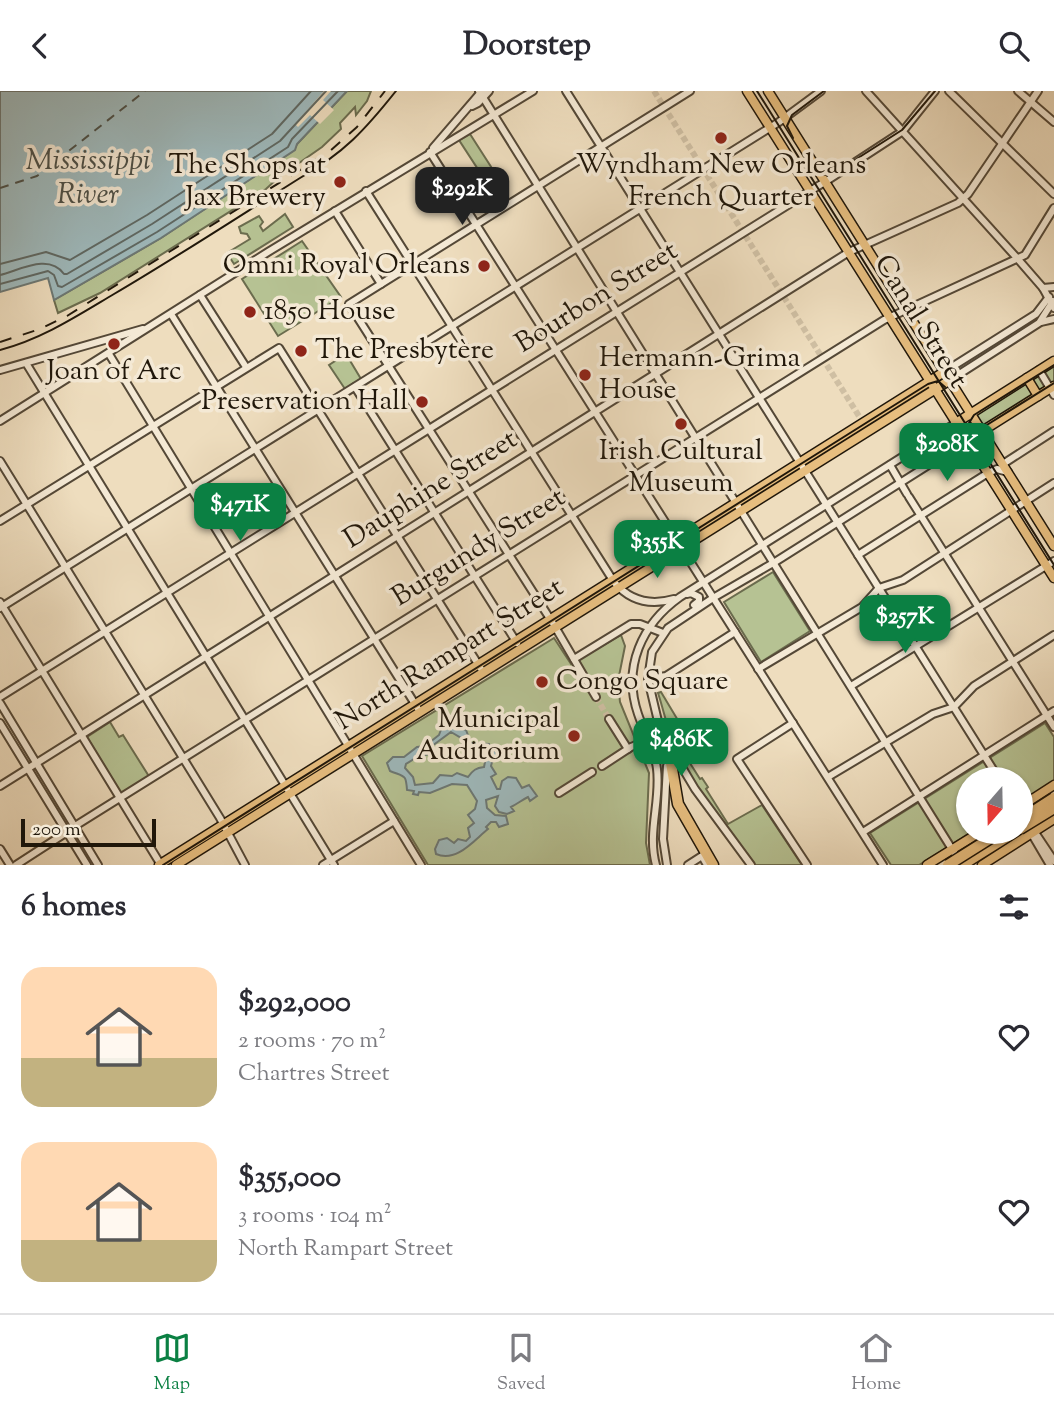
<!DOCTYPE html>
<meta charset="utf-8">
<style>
body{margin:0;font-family:"Sorts Mill Goudy",serif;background:#f2f2f3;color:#2b2b33;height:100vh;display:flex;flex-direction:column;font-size:26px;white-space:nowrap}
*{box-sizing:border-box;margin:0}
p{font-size:23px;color:#7c7c81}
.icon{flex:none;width:38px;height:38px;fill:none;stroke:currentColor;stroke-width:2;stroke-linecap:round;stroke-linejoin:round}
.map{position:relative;height:774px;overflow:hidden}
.details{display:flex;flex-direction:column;background:#fff;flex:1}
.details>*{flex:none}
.needle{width:46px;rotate:200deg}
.controls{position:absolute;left:956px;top:676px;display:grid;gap:14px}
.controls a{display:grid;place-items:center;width:77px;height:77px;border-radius:50%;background:#fff;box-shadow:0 2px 5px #0004;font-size:35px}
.scale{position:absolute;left:21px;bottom:18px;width:135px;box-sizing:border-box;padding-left:7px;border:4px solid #20170a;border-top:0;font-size:19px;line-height:24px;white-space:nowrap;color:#20170a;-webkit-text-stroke:5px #f4e9d5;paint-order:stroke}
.price{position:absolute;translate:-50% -60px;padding:0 16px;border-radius:14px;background:#0b8043;color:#fff;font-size:23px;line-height:46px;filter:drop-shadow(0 2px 4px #0008)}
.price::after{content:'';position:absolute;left:50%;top:42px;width:21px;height:16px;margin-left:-10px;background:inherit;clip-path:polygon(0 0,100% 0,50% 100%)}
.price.current{background:#222;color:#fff}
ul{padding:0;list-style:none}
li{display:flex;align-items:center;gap:21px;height:175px;padding:0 21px}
li span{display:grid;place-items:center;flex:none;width:196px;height:140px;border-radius:21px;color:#555}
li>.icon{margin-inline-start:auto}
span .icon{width:84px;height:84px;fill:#fffc;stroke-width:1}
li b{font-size:30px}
h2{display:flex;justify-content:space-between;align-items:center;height:84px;padding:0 21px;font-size:30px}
header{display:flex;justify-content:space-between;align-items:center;height:91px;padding:0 21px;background:#fff;font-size:32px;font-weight:700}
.tabs{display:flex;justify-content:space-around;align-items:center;height:98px;border-top:2px solid #e1e1e2;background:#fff;font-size:19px;color:#7c7c81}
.tabs a{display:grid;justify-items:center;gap:4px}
.tabs .current{color:#0b8043}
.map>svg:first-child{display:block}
.green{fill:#b6c293;stroke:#6b6c4e;stroke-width:2}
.water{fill:#9eb9bc;stroke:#6c7875;stroke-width:2;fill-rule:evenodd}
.pier{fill:#eeddbe}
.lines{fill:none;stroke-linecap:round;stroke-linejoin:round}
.shore{stroke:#5f6863;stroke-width:2}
.ferry{stroke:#4c5048;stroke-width:2;stroke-dasharray:9 7;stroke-linecap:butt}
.minor-tunnel{stroke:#cfbfa3;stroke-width:6;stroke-dasharray:6 3;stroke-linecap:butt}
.minor-casing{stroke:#544837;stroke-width:10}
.major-casing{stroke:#20170a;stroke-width:11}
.highway-casing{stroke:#20170a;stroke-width:13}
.minor{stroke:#f4e9d5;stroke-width:6}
.major{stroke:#e7be7f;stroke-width:8}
.highway{stroke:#e7be7f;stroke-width:10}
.tram{stroke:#20170a;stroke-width:2}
.rail{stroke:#20170a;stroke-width:2;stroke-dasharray:12 12;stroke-linecap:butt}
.highway-bridge-casing{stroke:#20170a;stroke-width:13;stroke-linecap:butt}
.highway-bridge{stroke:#e7be7f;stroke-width:10}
.poi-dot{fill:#8f2418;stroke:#f4e9d5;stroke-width:2.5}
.labels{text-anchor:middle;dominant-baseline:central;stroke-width:7;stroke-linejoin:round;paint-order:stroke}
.poi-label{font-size:28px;fill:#20170a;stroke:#f4e9d5;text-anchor:end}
.street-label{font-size:28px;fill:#20170a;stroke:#f4e9d5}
.water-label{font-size:30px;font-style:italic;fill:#4c5048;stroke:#f4e9d5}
</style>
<header><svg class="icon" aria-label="back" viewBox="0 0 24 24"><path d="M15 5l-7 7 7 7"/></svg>Doorstep<svg class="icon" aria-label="search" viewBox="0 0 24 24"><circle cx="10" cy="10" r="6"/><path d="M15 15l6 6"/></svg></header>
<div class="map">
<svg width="1054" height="774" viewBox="0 0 1054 774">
<rect width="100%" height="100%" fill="#eeddbe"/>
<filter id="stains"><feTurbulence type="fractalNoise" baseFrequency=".00286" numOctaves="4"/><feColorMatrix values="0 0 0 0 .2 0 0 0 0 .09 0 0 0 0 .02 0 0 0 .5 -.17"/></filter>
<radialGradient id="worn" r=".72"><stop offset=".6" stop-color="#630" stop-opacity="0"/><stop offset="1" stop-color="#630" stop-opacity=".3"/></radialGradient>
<!-- green -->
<g class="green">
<polygon points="347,0 371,0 367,10 356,24 355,16 340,32 341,38 322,56 279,86 266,98 100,202 58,222 54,209 161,147 294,59 297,53"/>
<polygon points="470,43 495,82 485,89 459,49"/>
<polygon points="285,123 293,136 234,173 227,162 250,148 247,143 241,142 239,136 259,125 263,131 260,135 263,140"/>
<polygon points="302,150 341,206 278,245 242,188"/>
<polygon points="346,263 361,288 345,298 329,274"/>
<polygon points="1054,275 1054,290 983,335 976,324"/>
<polygon points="773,481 810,540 761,571 724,511"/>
<polygon points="621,544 625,555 618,590 620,611 649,682 646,752 650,774 428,774 362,665 554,547 571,573"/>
<path d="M661,601L682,636L675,642L678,648L676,650L700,688L702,687L708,696L706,698L728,733L762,714L802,774H755C727,736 694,699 675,655C667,638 664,620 658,602Z"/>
<polygon points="110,631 119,646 123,644 150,687 122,704 87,646"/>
<polygon points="1045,632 1054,646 1054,690 1020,711 1020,688 968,688 968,740 973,740 919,774 891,774 870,742"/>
</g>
<!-- water -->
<g class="water">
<polygon points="0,0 347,0 297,53 295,59 161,147 54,209 48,187 0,201"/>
<path d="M447,632L466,639L471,652L489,653L493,660L495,659L499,666L492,671L491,675L496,683L491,686L497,698H500L502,690L508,686L516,687L522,697L529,694L537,705L530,710L528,706C522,709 517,713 511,716L514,720L507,723L499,721L495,715L498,705L486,709L487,717L495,724L506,725L508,733L499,736L496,731H491L486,736L488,738C475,748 457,772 436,763L435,758L439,749L447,747L454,752L458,748L466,750L470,746L468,737L474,732L468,724L475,718L477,710L467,694L452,693L430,702L419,701L418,704L413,703L414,700L407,699C406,683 405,686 390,680L387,672L393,666H404L417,656L425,655L439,644L442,636ZM451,641L461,647L463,655L467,660L477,659L486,666L484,676C476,677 473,679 468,686L457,682L452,685L440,684L433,692L415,694L413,686L405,677L406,673L414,668L418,669L420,663L426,664L431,662L432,655Z"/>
</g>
<!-- pier -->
<polygon class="pier" points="324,0 331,0 323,9 334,19 320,33 310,24 298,36 295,33"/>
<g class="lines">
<!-- shore -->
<g class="shore">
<polyline points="0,173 46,161 70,169 147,124 272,43 311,0"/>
<path d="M0,184C20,179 49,162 64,183H67L152,133L280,50L326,0"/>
<polyline points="0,193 48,180 54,184 58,195 62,196 157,141 288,56 292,48 338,0"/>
</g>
<!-- ferry -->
<polyline class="ferry" points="0,97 37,85 145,0"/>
<!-- minor-tunnel -->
<g class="minor-tunnel">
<polyline points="654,0 864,333"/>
<polyline points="596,606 609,628"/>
</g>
<!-- minor casing -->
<g class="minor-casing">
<g id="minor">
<polyline points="479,0 960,771"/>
<polyline points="566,0 999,688"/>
<polyline points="866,0 1017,167 1043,197 1054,217"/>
<polyline points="949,0 1054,103"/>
<polyline points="1018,0 1054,31"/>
<polyline points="472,15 478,12 489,0"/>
<polyline points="433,57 482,0"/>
<polyline points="430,61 883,774"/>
<path d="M366,100L614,491C630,510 650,515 674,508"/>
<polyline points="335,120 381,193"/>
<polyline points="1043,197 1054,196"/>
<polyline points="200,204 246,276"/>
<polyline points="171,223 420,621"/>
<polyline points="1041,231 1054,228"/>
<polyline points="109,263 421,774"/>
<polyline points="26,272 334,774"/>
<polyline points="0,279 143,238"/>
<polyline points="1039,279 1054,304"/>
<polyline points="944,281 1036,223 1049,206"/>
<polyline points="950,289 1039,232 1053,210"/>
<polyline points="355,296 517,552"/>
<polyline points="0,330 268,161 533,0"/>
<polyline points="922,355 932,371"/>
<polyline points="0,370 220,727 245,774"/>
<polyline points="1003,373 1054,340"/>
<polyline points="890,374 907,403"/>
<polyline points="909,406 1054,636"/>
<polyline points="0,430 279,257 483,581"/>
<polyline points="858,464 988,382 997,378 1008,381"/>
<polyline points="687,503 691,502 699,506 699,510 694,514"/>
<polyline points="0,511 161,774"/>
<polyline points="0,517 779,31 821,0"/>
<polyline points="574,568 631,533 640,533 663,542"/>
<polyline points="758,578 862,516 879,497 903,489 1054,392"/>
<polyline points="648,588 666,585 735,541"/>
<polyline points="851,595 1054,470"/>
<polyline points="0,606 831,87 903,40 935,0"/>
<polyline points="596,606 554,534 349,213 690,0"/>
<polyline points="0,612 98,774"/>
<polyline points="609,628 628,658"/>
<polyline points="0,632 87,774"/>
<polyline points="793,632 737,668 807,774"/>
<polyline points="667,651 695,698 751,774"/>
<polyline points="666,664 648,588 652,561 668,537 713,507 775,471 968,349"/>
<polyline points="602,675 631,656 648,649"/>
<polyline points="828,686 933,623 954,616 974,595 1054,544"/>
<polyline points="0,695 849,161 958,112 968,103 1038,0"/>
<polyline points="559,702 592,681"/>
<polyline points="75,735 884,229 1025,164 1054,117"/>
<polyline points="1032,737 1054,770"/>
<polyline points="1030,740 1050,774"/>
<polyline points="863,741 1054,620"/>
<polyline points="0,758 10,774"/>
<polyline points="16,774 67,741"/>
<polyline points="323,774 394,730"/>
<path d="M656,774C647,742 661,710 657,678C655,659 644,641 638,623C622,576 642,533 680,506L956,332"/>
<polyline points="667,774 663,748 667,675"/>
<polyline points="688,774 702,765 707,774"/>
</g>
</g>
<!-- major casing -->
<g class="major-casing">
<g id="major">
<polyline points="747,0 1054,487"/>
<polyline points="768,0 1054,455"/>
<polyline points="1027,287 1038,305"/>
<polyline points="956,332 1054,270"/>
<polyline points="968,349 1054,295"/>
<polyline points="1020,716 1054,694"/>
<polyline points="159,774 944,281"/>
<polyline points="176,774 950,289"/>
<polyline points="927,774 982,740"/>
<polyline points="982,774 1054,728"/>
</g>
</g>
<!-- highway casing -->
<g class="highway-casing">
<g id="highway">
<polyline points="666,662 671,672 678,713 713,774"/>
<polyline points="962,774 1016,740"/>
</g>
</g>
<!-- minor -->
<use href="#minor" class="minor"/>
<!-- major -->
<use href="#major" class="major"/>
<!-- highway -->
<use href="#highway" class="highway"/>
<!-- tram -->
<g class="tram">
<polyline points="757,0 1054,474"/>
<polyline points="793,47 787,35 792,24 824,0"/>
<path d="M808,70C816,83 822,87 836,81L902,39L935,0"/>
<path d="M0,259C42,248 77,225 114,203C177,166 238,126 300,87C344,62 365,39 396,0"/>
<polyline points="965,332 972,338 982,337 1054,292"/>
<polyline points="971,341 969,332 974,324 1054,274"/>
<polyline points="163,774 928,293 938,290 945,296"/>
</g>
<!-- rail -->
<polyline class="rail" points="0,251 40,238 67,225 330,60 357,36 385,0"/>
<!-- highway-bridge casing -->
<g class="highway-bridge-casing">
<g id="highway-bridge">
<polyline points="1020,729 1054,707"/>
<polyline points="1020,738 1054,717"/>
<polyline points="948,774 1002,740"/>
</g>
</g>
<!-- highway-bridge -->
<use href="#highway-bridge" class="highway-bridge"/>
</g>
<!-- markers -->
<g class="poi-dot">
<circle cx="721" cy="47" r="7"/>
<circle cx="340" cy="91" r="7"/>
<circle cx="484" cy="175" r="7"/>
<circle cx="250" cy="221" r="7"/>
<circle cx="114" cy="253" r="7"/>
<circle cx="301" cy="260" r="7"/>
<circle cx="585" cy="284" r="7"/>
<circle cx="422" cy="311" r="7"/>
<circle cx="681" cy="333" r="7"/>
<circle cx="542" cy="591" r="7"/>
<circle cx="574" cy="645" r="7"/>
</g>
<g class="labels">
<!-- poi labels -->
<g class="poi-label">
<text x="326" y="75">The Shops at<tspan x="326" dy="32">Jax Brewery</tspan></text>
<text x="721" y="75" text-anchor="middle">Wyndham New Orleans<tspan x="721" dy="32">French Quarter</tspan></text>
<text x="470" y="175">Omni Royal Orleans</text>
<text x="264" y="221" text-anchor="start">1850 House</text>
<text x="315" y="260" text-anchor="start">The Presbytère</text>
<text x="599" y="268" text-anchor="start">Hermann-Grima<tspan x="599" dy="32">House</tspan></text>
<text x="114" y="281" text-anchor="middle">Joan of Arc</text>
<text x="408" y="311">Preservation Hall</text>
<text x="681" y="361" text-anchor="middle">Irish Cultural<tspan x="681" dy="32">Museum</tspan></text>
<text x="556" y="591" text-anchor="start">Congo Square</text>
<text x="560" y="629">Municipal<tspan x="560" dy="32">Auditorium</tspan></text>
</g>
<!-- street labels -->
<g class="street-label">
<text transform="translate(597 207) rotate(-32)">Bourbon Street</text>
<text transform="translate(920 231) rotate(58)">Canal Street</text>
<text transform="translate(431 399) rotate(-32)">Dauphine Street</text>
<text transform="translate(479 457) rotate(-32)">Burgundy Street</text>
<text transform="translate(450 564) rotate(-32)">North Rampart Street</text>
</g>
<!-- water labels -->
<g class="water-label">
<text x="88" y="70">Mississippi<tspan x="88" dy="34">River</tspan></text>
</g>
</g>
<rect width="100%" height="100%" filter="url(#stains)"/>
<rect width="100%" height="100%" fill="url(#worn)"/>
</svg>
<div class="controls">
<a><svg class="needle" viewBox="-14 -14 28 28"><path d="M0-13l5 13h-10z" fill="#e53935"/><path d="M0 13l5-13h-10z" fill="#7c7c81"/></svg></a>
</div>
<div class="scale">200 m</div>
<b class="price current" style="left:462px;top:136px">$292K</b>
<b class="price" style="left:947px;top:392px">$208K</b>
<b class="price" style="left:240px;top:452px">$471K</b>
<b class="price" style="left:657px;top:489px">$355K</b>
<b class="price" style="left:905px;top:564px">$257K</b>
<b class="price" style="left:681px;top:687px">$486K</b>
</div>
<section class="details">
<h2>6 homes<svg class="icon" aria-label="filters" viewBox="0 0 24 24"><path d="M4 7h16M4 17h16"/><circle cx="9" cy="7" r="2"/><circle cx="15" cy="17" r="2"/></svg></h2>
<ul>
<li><span style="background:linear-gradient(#ffd9b3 65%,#c2b280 0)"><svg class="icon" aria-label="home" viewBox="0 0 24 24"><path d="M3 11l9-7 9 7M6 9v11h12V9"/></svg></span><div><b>$292,000</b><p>2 rooms · 70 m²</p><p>Chartres Street</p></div><svg class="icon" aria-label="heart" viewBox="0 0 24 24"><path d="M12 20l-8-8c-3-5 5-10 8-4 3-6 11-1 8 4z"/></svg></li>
<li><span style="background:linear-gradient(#ffd9b3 70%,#c2b280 0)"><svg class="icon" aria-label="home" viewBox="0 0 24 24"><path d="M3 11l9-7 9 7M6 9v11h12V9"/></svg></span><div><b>$355,000</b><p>3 rooms · 104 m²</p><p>North Rampart Street</p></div><svg class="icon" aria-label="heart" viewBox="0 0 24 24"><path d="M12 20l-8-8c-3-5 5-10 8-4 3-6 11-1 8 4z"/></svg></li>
</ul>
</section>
<nav class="tabs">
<a class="current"><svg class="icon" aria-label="map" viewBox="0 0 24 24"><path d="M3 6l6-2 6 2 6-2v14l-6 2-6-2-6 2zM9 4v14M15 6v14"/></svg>Map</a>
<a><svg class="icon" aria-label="saved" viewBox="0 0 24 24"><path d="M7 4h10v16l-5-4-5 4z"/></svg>Saved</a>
<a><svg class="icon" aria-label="home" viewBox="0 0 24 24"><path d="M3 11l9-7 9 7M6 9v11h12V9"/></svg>Home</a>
</nav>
